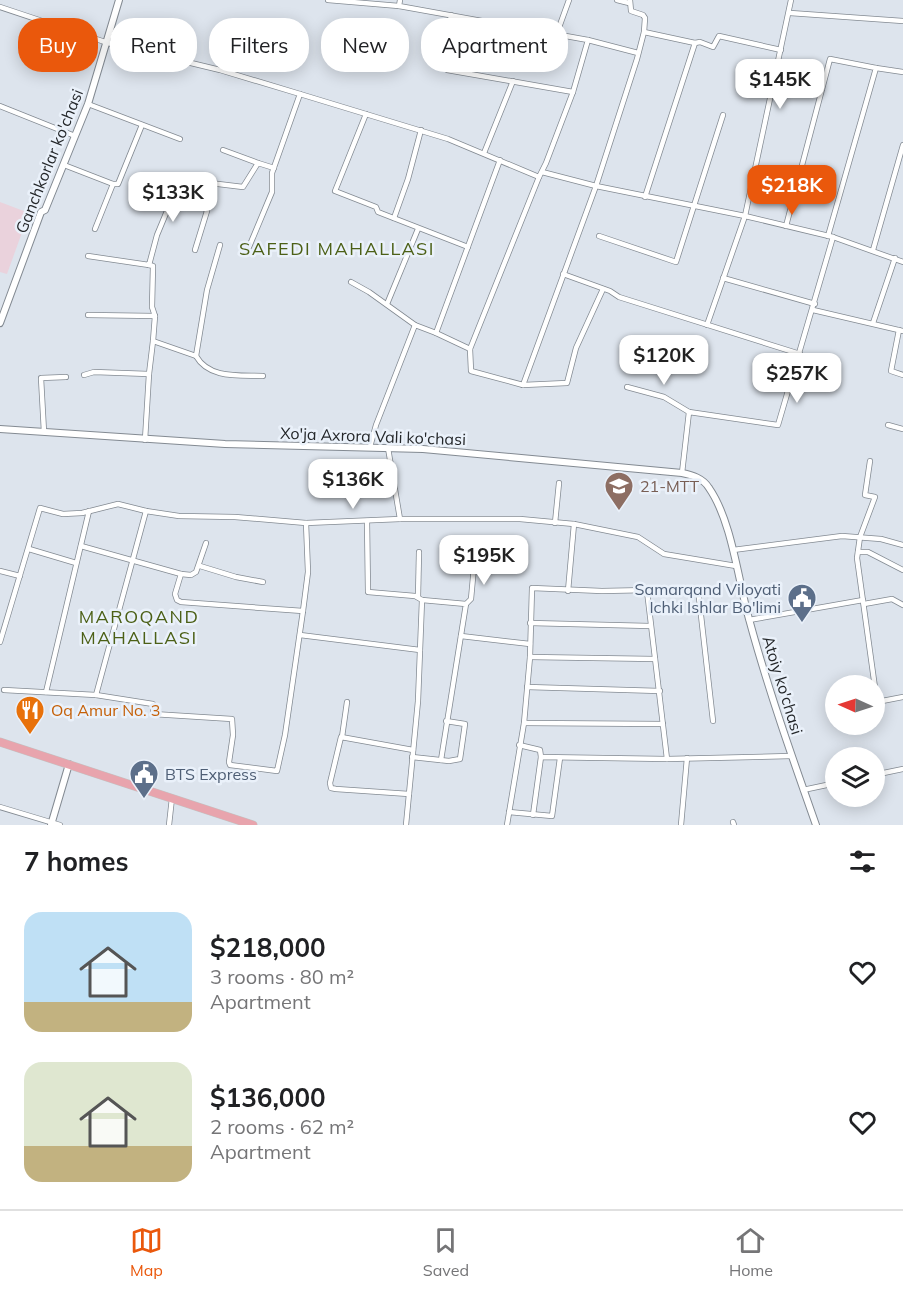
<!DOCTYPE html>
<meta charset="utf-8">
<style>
body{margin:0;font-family:Mulish,sans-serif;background:#f2f2f2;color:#202124;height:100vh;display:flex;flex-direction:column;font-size:22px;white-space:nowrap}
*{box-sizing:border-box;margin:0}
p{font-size:20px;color:#757577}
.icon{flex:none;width:33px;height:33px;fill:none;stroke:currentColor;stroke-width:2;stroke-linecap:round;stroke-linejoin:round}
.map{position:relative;height:825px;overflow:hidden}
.details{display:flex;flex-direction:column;background:#fff;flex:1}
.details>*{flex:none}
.guide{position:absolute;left:18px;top:18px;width:600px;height:54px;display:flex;gap:12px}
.needle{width:39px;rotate:273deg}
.buttons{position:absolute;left:825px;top:675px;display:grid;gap:12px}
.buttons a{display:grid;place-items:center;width:60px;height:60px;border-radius:50%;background:#fff;box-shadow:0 3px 15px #0003;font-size:30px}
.price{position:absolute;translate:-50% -51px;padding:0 14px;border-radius:12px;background:#fff;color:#222;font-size:20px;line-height:39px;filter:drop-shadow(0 2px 3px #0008)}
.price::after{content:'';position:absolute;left:50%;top:36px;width:18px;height:14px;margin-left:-9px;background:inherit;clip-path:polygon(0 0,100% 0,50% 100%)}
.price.active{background:#ea580c;color:#fff}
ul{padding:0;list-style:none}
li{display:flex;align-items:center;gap:18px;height:150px;padding:0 24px}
li span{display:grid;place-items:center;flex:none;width:168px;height:120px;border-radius:18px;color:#555}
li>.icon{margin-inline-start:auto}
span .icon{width:72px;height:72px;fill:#fffc;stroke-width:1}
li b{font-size:26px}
h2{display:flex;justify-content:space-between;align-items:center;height:72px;padding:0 24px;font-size:26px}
.pill{padding:0 21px;border-radius:24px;background:#fff;box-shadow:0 3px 15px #0003;font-size:21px;line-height:54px}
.pill.active{background:#ea580c;color:#fff}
.menu{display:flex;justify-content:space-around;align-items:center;height:84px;border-top:2px solid #e0e0e0;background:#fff;font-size:16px;color:#757577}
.menu a{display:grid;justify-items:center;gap:3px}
.menu .active{color:#ea580c}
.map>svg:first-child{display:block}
.education{fill:#ead2dc}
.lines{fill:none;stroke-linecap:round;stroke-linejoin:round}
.minor-casing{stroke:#838a92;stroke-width:6}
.tertiary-casing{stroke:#838a92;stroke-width:8}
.primary-casing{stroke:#c2c3c3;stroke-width:9}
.minor{stroke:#fff;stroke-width:4.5}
.tertiary{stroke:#fff;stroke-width:6}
.primary{stroke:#e8a4ad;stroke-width:8}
.labels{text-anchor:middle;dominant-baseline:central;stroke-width:5;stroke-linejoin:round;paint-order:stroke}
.street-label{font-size:16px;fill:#24272a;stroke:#eaf1fa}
.education-label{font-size:16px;fill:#785e54;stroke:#eaf1fa;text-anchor:start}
.service-label{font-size:16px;fill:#4e5e75;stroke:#eaf1fa;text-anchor:end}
.food-label{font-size:16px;fill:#c56008;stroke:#eaf1fa;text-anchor:start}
.neighbourhood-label{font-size:18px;letter-spacing:1.5px;fill:#4c6017;stroke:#eaf1fa}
</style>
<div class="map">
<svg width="903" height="825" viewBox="0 0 903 825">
<rect width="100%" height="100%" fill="#dde4ed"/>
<!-- education -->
<polygon class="education" points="0,202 29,213 7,274 0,272"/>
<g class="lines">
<!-- minor casing -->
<g class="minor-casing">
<g id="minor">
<polyline points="328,0 399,6"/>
<polyline points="617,0 629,3"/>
<polyline points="0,7 108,43 220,70 300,94 272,173 272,192 249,247"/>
<polyline points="790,13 903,21"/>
<polyline points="451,15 444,64 447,70 573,92"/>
<polyline points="644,32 695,43 645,197"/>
<polyline points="557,33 569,0"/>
<polyline points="588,40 638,53"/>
<polyline points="695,43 700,42 713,47 719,36 781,50"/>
<polyline points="876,68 903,72"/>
<polyline points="775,80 822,89"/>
<polyline points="300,94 448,139 539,177 546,163 573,92 588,40 399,6 400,0"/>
<polyline points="88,104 180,139"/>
<polyline points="0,106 75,136"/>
<polyline points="366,114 335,191 376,207 378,212 468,247"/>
<polyline points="223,150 258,163"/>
<polyline points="484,153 513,81"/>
<polyline points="64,165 113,184 118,184 142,125"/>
<polyline points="542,172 596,186 745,216 833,237 903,262"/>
<polyline points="193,203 203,206 207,211 195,250"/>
<polyline points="394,218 408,179 421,130"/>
<polyline points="786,226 830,59 876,68 828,236"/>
<polyline points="95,229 113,184"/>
<polyline points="599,236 676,262 723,115"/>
<polyline points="873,250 903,145"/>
<polyline points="88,256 149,265 157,235 172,199 193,203 210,183 243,187 258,163 274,168"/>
<polyline points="149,265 153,266 152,307 155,316"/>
<polyline points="563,274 610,291 619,297 800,354"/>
<polyline points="723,278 815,304"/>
<polyline points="351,282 369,292 415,325"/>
<polyline points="387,304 418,229"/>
<polyline points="813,310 903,331"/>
<polyline points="88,315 155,316 153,341"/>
<polyline points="873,323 895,258"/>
<polyline points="707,325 745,216 791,0"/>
<polyline points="899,330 891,371 903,375"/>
<polyline points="436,333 470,349 539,177"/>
<polyline points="470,349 471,371 523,385 596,186 637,59 644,32 645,18 643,15 631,11 630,0"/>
<path d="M196,356C209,379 239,375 263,376"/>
<polyline points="84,375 94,372 149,374"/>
<polyline points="523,385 567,383 576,348 603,289"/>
<polyline points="627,387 664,397 689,412"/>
<polyline points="888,425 903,429"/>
<polyline points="44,432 41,378 66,377"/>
<polyline points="145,440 149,374 153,341 196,356 207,290 220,245"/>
<polyline points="370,447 376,425 415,325 436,333 500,160"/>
<polyline points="388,448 400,519"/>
<polyline points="870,461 865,495 875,497 860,537 857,558 877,702 903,697"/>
<polyline points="682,473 689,412 778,425 833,237"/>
<polyline points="367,521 368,592 415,596 422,600 418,701 406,825"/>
<polyline points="555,523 559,483"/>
<polyline points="81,546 181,574 175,594 177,600 181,602 303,611"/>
<polyline points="29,549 76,563"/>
<polyline points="733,550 842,536 881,539 903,545"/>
<polyline points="858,552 868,552 903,570"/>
<polyline points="200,566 236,577 263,582"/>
<polyline points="0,571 20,576"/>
<polyline points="181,574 191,575 196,572 206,543"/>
<polyline points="568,591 574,524"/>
<polyline points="647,591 667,759"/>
<polyline points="418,597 419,552"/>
<polyline points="422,600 466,604 441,760"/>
<polyline points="466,604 471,599 475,556"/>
<polyline points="864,604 892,599 903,605"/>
<polyline points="749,620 863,600"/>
<polyline points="530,623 650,626"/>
<polyline points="300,635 420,650"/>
<polyline points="461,636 530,644"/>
<polyline points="0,642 40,508 63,514 82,513 118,504 146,511 179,516 235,517 306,523 400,519 520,519 574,524 638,537 664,554 736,566"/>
<polyline points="530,657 655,659"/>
<polyline points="527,687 660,691"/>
<polyline points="4,690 96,695 153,704 153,714 232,719 233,735 229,762 230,765 277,771 285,735 303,611 308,572 306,523"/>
<polyline points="46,692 89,511"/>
<polyline points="96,695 146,511"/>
<polyline points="524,723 663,724"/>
<polyline points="342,737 347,702"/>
<polyline points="519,745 540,750 541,757"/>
<polyline points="412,757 449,761 460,759 465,724 446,721"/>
<polyline points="874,775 903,769"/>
<polyline points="803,790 836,783"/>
<polyline points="409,794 336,789 331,788 330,783 341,737 413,750"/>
<polyline points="0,807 60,825"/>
<polyline points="509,812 552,816 560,758"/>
<polyline points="533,815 541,757 667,759 791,756"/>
<polyline points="733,822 734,825"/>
<polyline points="169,825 172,798"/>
<polyline points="507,825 524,723 530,657 532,588 602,591 698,589 713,721"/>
<polyline points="681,825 687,758"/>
</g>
</g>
<!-- tertiary casing -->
<g class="tertiary-casing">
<g id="tertiary">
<polyline points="0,323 41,212 45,210 88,104 119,0"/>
<path d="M0,429L225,444L423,449L682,473C692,475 703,478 709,488C732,521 738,580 749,619C768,689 792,757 816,825"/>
<polyline points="51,825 69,764"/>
</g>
</g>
<!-- primary casing -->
<g class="primary-casing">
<polyline id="primary" points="0,742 253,825"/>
</g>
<!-- minor -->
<use href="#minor" class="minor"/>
<!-- tertiary -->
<use href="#tertiary" class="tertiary"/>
<!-- primary -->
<use href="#primary" class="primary"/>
</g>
<!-- icons -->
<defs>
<g id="school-pin" transform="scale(1.5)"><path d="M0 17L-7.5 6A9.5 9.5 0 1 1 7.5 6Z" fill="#8d6e63" stroke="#eaf1fa"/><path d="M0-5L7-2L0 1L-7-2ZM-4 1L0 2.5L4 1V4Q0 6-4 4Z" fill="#fff"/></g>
<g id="civic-pin" transform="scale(1.5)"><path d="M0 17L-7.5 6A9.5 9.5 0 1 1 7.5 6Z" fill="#5c6f8a" stroke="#eaf1fa"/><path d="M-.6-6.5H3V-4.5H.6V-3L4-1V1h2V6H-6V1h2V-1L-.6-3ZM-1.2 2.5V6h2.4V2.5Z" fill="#fff"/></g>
<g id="restaurant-pin" transform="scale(1.5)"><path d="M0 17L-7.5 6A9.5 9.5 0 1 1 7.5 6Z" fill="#e8710a" stroke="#eaf1fa"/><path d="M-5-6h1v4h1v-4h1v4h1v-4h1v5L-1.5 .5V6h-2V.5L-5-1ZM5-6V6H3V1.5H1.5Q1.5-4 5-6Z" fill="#fff"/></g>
</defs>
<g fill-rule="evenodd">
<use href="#school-pin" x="619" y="486"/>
<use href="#civic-pin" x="802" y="598"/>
<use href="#restaurant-pin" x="30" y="710"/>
<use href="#civic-pin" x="144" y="774"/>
</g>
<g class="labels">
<!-- street labels -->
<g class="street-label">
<text transform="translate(49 161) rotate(-68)">Ganchkorlar ko'chasi</text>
<text transform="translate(373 436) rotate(2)">Xo'ja Axrora Vali ko'chasi</text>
<text transform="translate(783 685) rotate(73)">Atoiy ko'chasi</text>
</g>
<!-- education labels -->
<g class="education-label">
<text x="640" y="486">21-MTT</text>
</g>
<!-- service labels -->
<g class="service-label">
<text x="781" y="589">Samarqand Viloyati<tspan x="781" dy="18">Ichki Ishlar Bo'limi</tspan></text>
<text x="165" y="774" text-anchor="start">BTS Express</text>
</g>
<!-- food labels -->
<g class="food-label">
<text x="51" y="710">Oq Amur No. 3</text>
</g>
<!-- neighbourhood labels -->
<g class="neighbourhood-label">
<text x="337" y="248">SAFEDI MAHALLASI</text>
<text x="139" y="616">MAROQAND<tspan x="139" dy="21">MAHALLASI</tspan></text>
</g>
</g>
</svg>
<div class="buttons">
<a><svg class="needle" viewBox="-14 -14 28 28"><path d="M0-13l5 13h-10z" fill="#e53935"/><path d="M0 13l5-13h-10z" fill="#757577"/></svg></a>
<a><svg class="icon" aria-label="layers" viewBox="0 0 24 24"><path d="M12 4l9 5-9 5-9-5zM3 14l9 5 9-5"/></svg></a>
</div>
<b class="price" style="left:780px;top:110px">$145K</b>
<b class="price active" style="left:792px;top:216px">$218K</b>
<b class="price" style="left:173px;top:223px">$133K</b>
<b class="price" style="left:664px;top:386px">$120K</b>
<b class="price" style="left:797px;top:404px">$257K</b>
<b class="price" style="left:353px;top:510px">$136K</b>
<b class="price" style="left:484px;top:586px">$195K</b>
<div class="guide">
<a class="pill active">Buy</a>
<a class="pill">Rent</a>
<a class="pill">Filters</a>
<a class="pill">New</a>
<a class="pill">Apartment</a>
</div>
</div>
<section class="details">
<h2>7 homes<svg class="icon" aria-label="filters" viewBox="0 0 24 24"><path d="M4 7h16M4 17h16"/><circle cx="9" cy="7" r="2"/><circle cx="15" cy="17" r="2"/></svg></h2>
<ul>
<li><span style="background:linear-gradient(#bfe0f5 75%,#c2b280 0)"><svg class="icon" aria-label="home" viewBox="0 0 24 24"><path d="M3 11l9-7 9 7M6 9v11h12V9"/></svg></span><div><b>$218,000</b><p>3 rooms · 80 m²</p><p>Apartment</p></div><svg class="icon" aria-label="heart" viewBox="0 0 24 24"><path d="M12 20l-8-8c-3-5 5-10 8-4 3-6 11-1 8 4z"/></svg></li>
<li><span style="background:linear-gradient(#dfe7d0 70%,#c2b280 0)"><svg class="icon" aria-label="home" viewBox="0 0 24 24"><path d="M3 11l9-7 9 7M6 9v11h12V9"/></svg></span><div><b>$136,000</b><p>2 rooms · 62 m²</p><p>Apartment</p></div><svg class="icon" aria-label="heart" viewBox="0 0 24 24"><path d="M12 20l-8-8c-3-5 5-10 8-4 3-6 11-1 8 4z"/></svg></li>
</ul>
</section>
<nav class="menu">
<a class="active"><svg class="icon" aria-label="map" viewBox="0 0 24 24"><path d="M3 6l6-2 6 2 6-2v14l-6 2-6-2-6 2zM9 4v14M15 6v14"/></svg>Map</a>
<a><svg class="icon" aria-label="saved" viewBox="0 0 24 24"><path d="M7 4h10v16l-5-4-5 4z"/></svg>Saved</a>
<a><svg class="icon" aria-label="home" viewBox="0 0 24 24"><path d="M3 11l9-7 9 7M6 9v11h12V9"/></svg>Home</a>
</nav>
